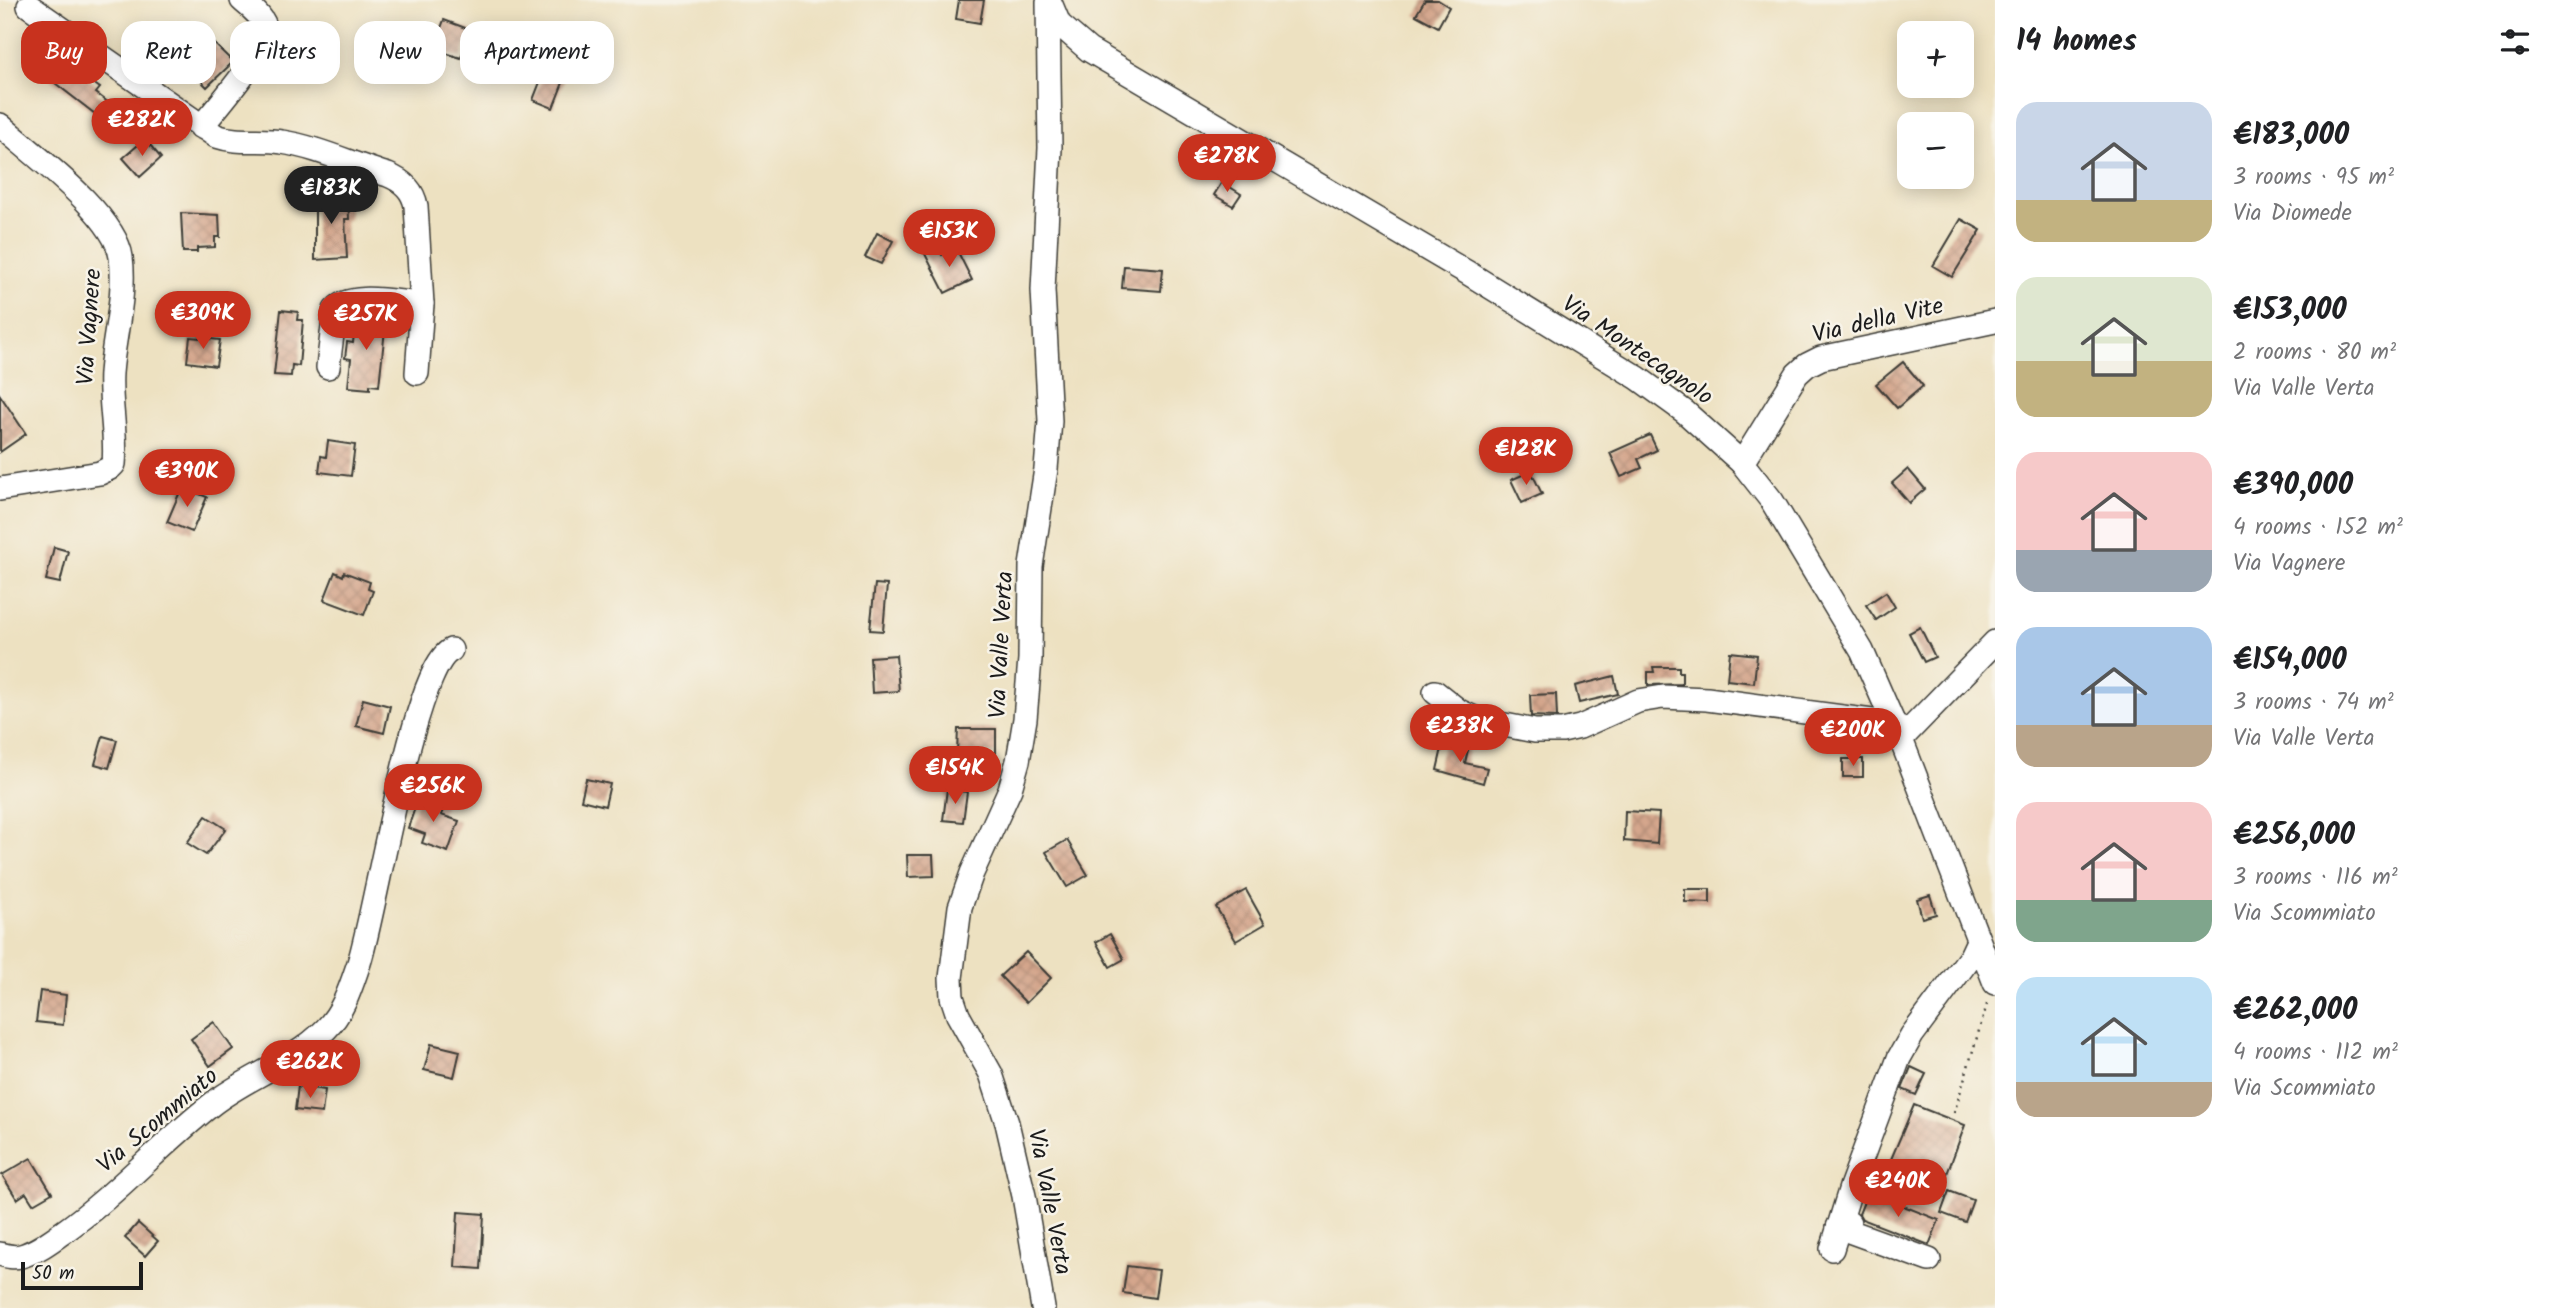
<!DOCTYPE html>
<meta charset="utf-8">
<style>
body{margin:0;font-family:Kalam,sans-serif;background:#f2f2f2;color:#202124;height:100vh;display:flex;flex-direction:column;font-size:26px;white-space:nowrap}
*{box-sizing:border-box;margin:0}
p{font-size:23px;color:#757577}
.icon{flex:none;width:38px;height:38px;fill:none;stroke:currentColor;stroke-width:2;stroke-linecap:round;stroke-linejoin:round}
.map{position:relative;flex:1;overflow:hidden}
.sheet{display:flex;flex-direction:column;background:#fff;width:560px}
.sheet>*{flex:none}
.top-card{position:absolute;left:21px;top:21px;width:665px;height:63px;display:flex;gap:14px}
.fabs{position:absolute;left:1897px;top:21px;display:grid;gap:14px}
.fabs a{display:grid;place-items:center;width:77px;height:77px;border-radius:14px;background:#fff;box-shadow:0 4px 18px #0003;font-size:35px}
.scale{position:absolute;left:21px;bottom:18px;width:122px;box-sizing:border-box;padding-left:7px;border:4px solid #1c1c1c;border-top:0;font-size:19px;line-height:24px;white-space:nowrap;color:#1c1c1c;-webkit-text-stroke:5px #f7f3e8;paint-order:stroke}
.price{position:absolute;translate:-50% -60px;padding:0 16px;border-radius:24px;background:#c8321e;color:#fff;font-size:23px;line-height:46px;filter:drop-shadow(0 2px 4px #0008)}
.price::after{content:'';position:absolute;left:50%;top:42px;width:21px;height:16px;margin-left:-10px;background:inherit;clip-path:polygon(0 0,100% 0,50% 100%)}
.price.active{background:#222;color:#fff}
ul{padding:0;list-style:none}
li{display:flex;align-items:center;gap:21px;height:175px;padding:0 21px}
li span{display:grid;place-items:center;flex:none;width:196px;height:140px;border-radius:21px;color:#555}
li>.icon{margin-inline-start:auto}
span .icon{width:84px;height:84px;fill:#fffc;stroke-width:1}
li b{font-size:30px}
h2{display:flex;justify-content:space-between;align-items:center;height:84px;padding:0 21px;font-size:30px}
.tag{padding:0 24px;border-radius:21px;background:#fff;box-shadow:0 4px 18px #0003;font-size:24px;line-height:63px}
.tag.active{background:#c8321e;color:#fff}
main{display:flex;flex:1;min-height:0}
.map>svg:first-child{display:block}
.building{fill:url(#building-cross-hatch)}
.lines{fill:none;stroke-linecap:round;stroke-linejoin:round}
.minor-casing{stroke:#3b3a35;stroke-width:26}
.path{stroke:#3b3a35;stroke-width:2.5;stroke-dasharray:2 5;stroke-linecap:butt}
.minor{stroke:#fff;stroke-width:23}
.labels{text-anchor:middle;dominant-baseline:central;stroke-width:5;stroke-linejoin:round;paint-order:stroke}
.street-label{font-size:24px;fill:#1c1c1c;stroke:#f7f3e8}
</style>
<main>
<div class="map">
<svg width="1995" height="1308" viewBox="0 0 1995 1308">
<defs>
<pattern id="building-cross-hatch" width="8" height="8" patternUnits="userSpaceOnUse" patternTransform="scale(1.75)"><rect width="8" height="8" fill="#d4a68c"/><path d="M0 0l8 8M0 8l8-8" fill="none" stroke="#b58e78"/></pattern>
</defs>
<rect width="100%" height="100%" fill="#f7f3e8"/>
<filter id="ink" filterUnits="userSpaceOnUse"><feTurbulence type="fractalNoise" baseFrequency=".0143" numOctaves="2"/><feDisplacementMap in="SourceGraphic" scale="14" xChannelSelector="R" yChannelSelector="G"/><feConvolveMatrix kernelMatrix="1 2 1 2 8 2 1 2 1" color-interpolation-filters="sRGB"/></filter>
<filter id="wash" filterUnits="userSpaceOnUse"><feTurbulence type="fractalNoise" baseFrequency=".00686" numOctaves="4" result="noise"/><feDisplacementMap in="SourceGraphic" scale="28" xChannelSelector="R" yChannelSelector="G"/><feGaussianBlur stdDeviation="1.57" result="paint"/><feColorMatrix in="noise" values="0 0 0 0 0 0 0 0 0 0 0 0 0 0 0 0 0 1.4 0 .05"/><feComposite in="paint" operator="in"/></filter>
<g filter="url(#wash)">
<rect width="100%" height="100%" fill="#ede1c1"/>
<g id="blocks">
<!-- building -->
<g class="building">
<polygon points="959,0 984,0 980,23 956,19"/>
<polygon points="1425,0 1438,0 1449,7 1438,27 1416,15"/>
<polygon points="444,20 471,30 461,58 433,49"/>
<polygon points="195,25 233,62 207,87 172,52"/>
<polygon points="55,64 63,69 67,64 100,88 96,93 109,103 99,117 46,76"/>
<polygon points="544,72 564,80 553,108 533,100"/>
<polygon points="145,139 161,158 140,177 123,158"/>
<polygon points="1222,182 1241,194 1233,206 1214,195"/>
<polygon points="348,194 349,219 345,219 347,258 315,260 315,195"/>
<polygon points="181,213 219,215 220,237 215,237 215,247 197,248 197,252 183,252"/>
<polygon points="1961,219 1981,230 1952,277 1933,266"/>
<polygon points="877,233 893,241 881,264 865,257"/>
<polygon points="938,247 942,255 956,248 972,280 945,293 925,254"/>
<polygon points="1124,266 1163,269 1161,291 1122,288"/>
<polygon points="281,310 298,312 297,320 303,320 299,366 292,365 291,376 274,375"/>
<polygon points="356,314 378,316 377,319 386,320 379,386 370,385 370,389 348,387 351,359 345,358 347,342 353,343"/>
<polygon points="190,337 220,340 216,366 187,362"/>
<polygon points="1903,362 1923,386 1897,408 1876,384"/>
<polygon points="0,395 26,434 0,452"/>
<polygon points="1650,435 1657,450 1638,459 1642,468 1621,477 1610,453"/>
<polygon points="328,441 355,445 351,476 319,472 321,456 326,457"/>
<polygon points="1908,469 1925,489 1909,503 1892,483"/>
<polygon points="1531,471 1542,494 1522,503 1511,480"/>
<polygon points="182,487 207,497 192,532 167,522"/>
<polygon points="54,547 68,551 60,583 46,580"/>
<polygon points="335,572 343,576 344,572 370,582 368,589 373,591 364,615 324,600"/>
<polygon points="875,584 887,585 883,631 870,630"/>
<polygon points="1886,592 1895,607 1876,620 1866,605"/>
<polygon points="1920,627 1935,657 1924,662 1909,633"/>
<polygon points="1730,652 1757,655 1754,683 1727,680"/>
<polygon points="896,655 899,691 872,693 870,657"/>
<polygon points="1653,667 1679,667 1679,672 1682,672 1682,684 1648,685 1648,672 1654,672"/>
<polygon points="1614,676 1618,694 1579,703 1575,686"/>
<polygon points="1556,694 1557,717 1531,716 1530,695"/>
<polygon points="363,699 390,706 384,733 356,726"/>
<polygon points="958,729 996,729 996,753 957,753"/>
<polygon points="103,736 117,740 109,768 95,764"/>
<polygon points="1443,744 1468,750 1465,763 1487,768 1483,783 1437,770"/>
<rect x="1843" y="759" width="20" height="18"/>
<polygon points="586,779 610,784 605,806 581,800"/>
<polygon points="947,789 967,792 963,822 943,820"/>
<polygon points="419,796 445,805 441,815 459,821 448,852 422,843 425,834 408,828"/>
<polygon points="1625,811 1659,813 1657,844 1624,841"/>
<polygon points="206,816 226,829 206,855 187,843"/>
<polygon points="1067,840 1088,875 1067,887 1046,852"/>
<polygon points="907,855 933,855 934,876 908,877"/>
<polygon points="1685,889 1710,889 1710,903 1685,902"/>
<polygon points="1246,890 1265,924 1236,941 1216,907"/>
<polygon points="1930,895 1936,914 1922,918 1917,899"/>
<polygon points="1110,934 1124,959 1110,967 1096,942"/>
<polygon points="1026,952 1051,978 1026,1003 1000,976"/>
<polygon points="40,991 66,995 63,1025 36,1022"/>
<polygon points="214,1022 233,1049 210,1066 191,1039"/>
<polygon points="431,1044 460,1051 454,1077 424,1070"/>
<polygon points="1911,1067 1926,1074 1916,1095 1902,1089"/>
<polygon points="298,1086 325,1090 322,1113 295,1110"/>
<polygon points="1914,1105 1965,1125 1940,1193 1886,1171"/>
<polygon points="31,1158 52,1193 33,1204 26,1193 17,1199 2,1175"/>
<polygon points="1949,1191 1973,1200 1965,1222 1941,1213"/>
<polygon points="1868,1192 1939,1220 1929,1245 1862,1219 1859,1214"/>
<polygon points="458,1212 484,1214 481,1269 455,1267"/>
<polygon points="138,1223 158,1241 145,1256 125,1238"/>
<polygon points="1127,1266 1159,1270 1155,1298 1123,1293"/>
</g>
</g>
</g>
<g filter="url(#ink)">
<use href="#blocks" fill-opacity="0" stroke="#3b3a35" stroke-width="2"/>
<g class="lines">
<!-- minor casing -->
<g class="minor-casing">
<g id="minor">
<polyline points="1049,0 1059,24 1089,50 1468,273 1638,378 1685,412 1742,463 1772,501 1862,651 1904,747 1995,983"/>
<path d="M29,6L216,136C239,144 259,138 282,142C316,147 354,165 388,175C403,181 413,190 416,206L422,304"/>
<path d="M0,125C32,154 115,214 121,257C126,296 114,334 111,373C109,403 117,434 114,464L110,468L100,473L0,489"/>
<path d="M201,127C215,110 268,49 266,30C264,17 251,8 242,0"/>
<path d="M328,367L335,310C349,291 400,303 422,304L417,373"/>
<polyline points="1742,463 1797,374 1807,365 1821,358 1995,321"/>
<polyline points="1435,692 1459,711 1479,720 1535,731 1562,731 1580,727 1638,701 1663,697 1707,699 1895,724"/>
<polyline points="1901,739 1995,642"/>
<polyline points="1849,1223 1838,1227 1929,1260"/>
<polyline points="1832,1249 1851,1187 1899,1058 1912,1035 1971,956 1978,941"/>
<path d="M0,1254C7,1256 13,1258 21,1256C36,1252 49,1242 62,1233C116,1195 160,1145 211,1105C248,1076 293,1063 326,1029C344,1011 351,986 359,963C376,911 413,669 451,650"/>
<polyline points="1043,1308 1024,1196 1007,1123 991,1074 958,1015 952,997 951,978 960,907 972,873 1010,789 1018,761 1025,719 1030,659 1031,566 1046,469 1050,421 1043,290 1050,148 1048,3"/>
</g>
</g>
<!-- path -->
<polyline class="path" points="1954,1113 1988,1001"/>
<!-- minor -->
<use href="#minor" class="minor"/>
</g>
</g>
<g class="labels">
<!-- street labels -->
<g class="street-label">
<text transform="translate(1878 321) rotate(-13)">Via della Vite</text>
<text transform="translate(90 327) rotate(-86)">Via Vagnere</text>
<text transform="translate(1637 351) rotate(34)">Via Montecagnolo</text>
<text transform="translate(1002 645) rotate(-87)">Via Valle Verta</text>
<text transform="translate(158 1121) rotate(-40)">Via Scommiato</text>
<text transform="translate(1049 1202) rotate(79)">Via Valle Verta</text>
</g>
</g>
</svg>
<div class="fabs">
<a>+</a>
<a>−</a>
</div>
<div class="scale">50 m</div>
<b class="price" style="left:142px;top:158px">€282K</b>
<b class="price" style="left:1227px;top:194px">€278K</b>
<b class="price active" style="left:331px;top:226px">€183K</b>
<b class="price" style="left:949px;top:269px">€153K</b>
<b class="price" style="left:203px;top:351px">€309K</b>
<b class="price" style="left:366px;top:352px">€257K</b>
<b class="price" style="left:1526px;top:487px">€128K</b>
<b class="price" style="left:187px;top:509px">€390K</b>
<b class="price" style="left:1460px;top:764px">€238K</b>
<b class="price" style="left:1853px;top:768px">€200K</b>
<b class="price" style="left:955px;top:806px">€154K</b>
<b class="price" style="left:433px;top:824px">€256K</b>
<b class="price" style="left:310px;top:1100px">€262K</b>
<b class="price" style="left:1898px;top:1219px">€240K</b>
<div class="top-card">
<a class="tag active">Buy</a>
<a class="tag">Rent</a>
<a class="tag">Filters</a>
<a class="tag">New</a>
<a class="tag">Apartment</a>
</div>
</div>
<section class="sheet">
<h2>14 homes<svg class="icon" aria-label="filters" viewBox="0 0 24 24"><path d="M4 7h16M4 17h16"/><circle cx="9" cy="7" r="2"/><circle cx="15" cy="17" r="2"/></svg></h2>
<ul>
<li><span style="background:linear-gradient(#c9d6e8 70%,#c2b280 0)"><svg class="icon" aria-label="home" viewBox="0 0 24 24"><path d="M3 11l9-7 9 7M6 9v11h12V9"/></svg></span><div><b>€183,000</b><p>3 rooms · 95 m²</p><p>Via Diomede</p></div></li>
<li><span style="background:linear-gradient(#dfe7d0 60%,#c2b280 0)"><svg class="icon" aria-label="home" viewBox="0 0 24 24"><path d="M3 11l9-7 9 7M6 9v11h12V9"/></svg></span><div><b>€153,000</b><p>2 rooms · 80 m²</p><p>Via Valle Verta</p></div></li>
<li><span style="background:linear-gradient(#f6c9c9 70%,#9aa5b1 0)"><svg class="icon" aria-label="home" viewBox="0 0 24 24"><path d="M3 11l9-7 9 7M6 9v11h12V9"/></svg></span><div><b>€390,000</b><p>4 rooms · 152 m²</p><p>Via Vagnere</p></div></li>
<li><span style="background:linear-gradient(#a9c7e8 70%,#b9a48a 0)"><svg class="icon" aria-label="home" viewBox="0 0 24 24"><path d="M3 11l9-7 9 7M6 9v11h12V9"/></svg></span><div><b>€154,000</b><p>3 rooms · 74 m²</p><p>Via Valle Verta</p></div></li>
<li><span style="background:linear-gradient(#f6c9c9 70%,#7fa58c 0)"><svg class="icon" aria-label="home" viewBox="0 0 24 24"><path d="M3 11l9-7 9 7M6 9v11h12V9"/></svg></span><div><b>€256,000</b><p>3 rooms · 116 m²</p><p>Via Scommiato</p></div></li>
<li><span style="background:linear-gradient(#bfe0f5 75%,#b9a48a 0)"><svg class="icon" aria-label="home" viewBox="0 0 24 24"><path d="M3 11l9-7 9 7M6 9v11h12V9"/></svg></span><div><b>€262,000</b><p>4 rooms · 112 m²</p><p>Via Scommiato</p></div></li>
</ul>
</section>
</main>
